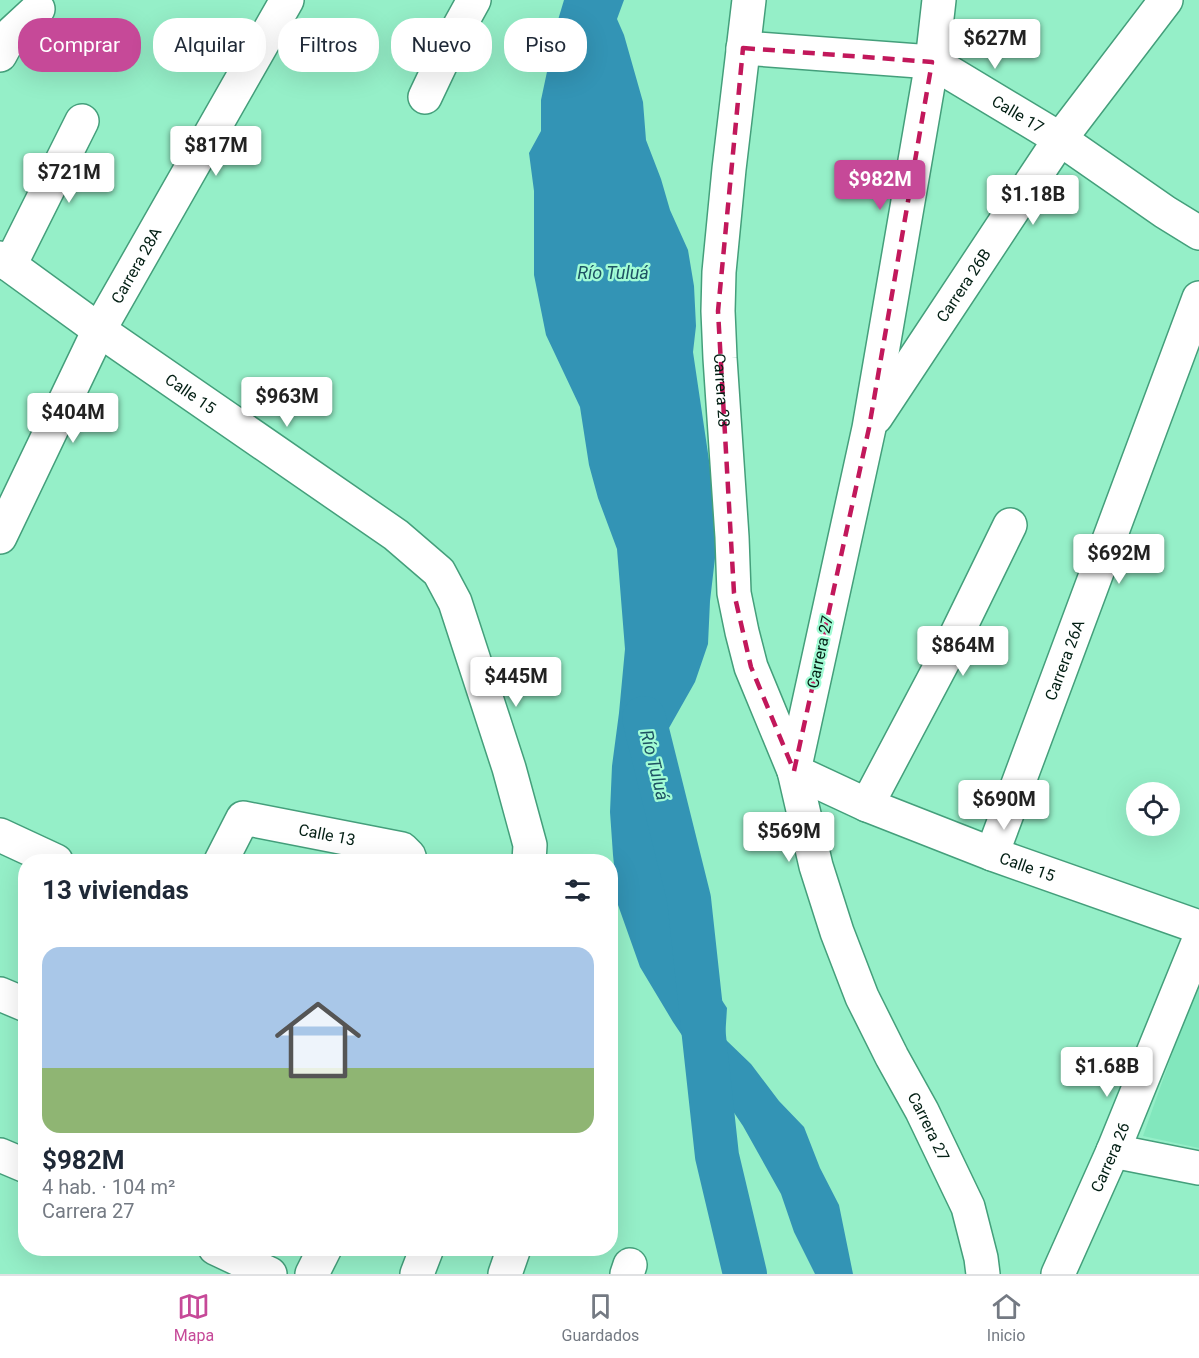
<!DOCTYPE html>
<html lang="es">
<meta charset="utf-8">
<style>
body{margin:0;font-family:Roboto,sans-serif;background:#f6f6f7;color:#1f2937;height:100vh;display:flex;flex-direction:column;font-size:22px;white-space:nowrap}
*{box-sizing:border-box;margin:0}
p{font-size:20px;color:#747a83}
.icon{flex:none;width:33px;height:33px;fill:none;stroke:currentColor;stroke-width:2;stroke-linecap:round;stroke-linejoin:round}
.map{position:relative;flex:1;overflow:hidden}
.side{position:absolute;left:18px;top:854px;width:600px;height:402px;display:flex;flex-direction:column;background:#fff;border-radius:24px;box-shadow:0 6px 24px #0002}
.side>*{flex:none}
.banner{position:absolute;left:18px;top:18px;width:600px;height:54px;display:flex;gap:12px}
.fabs{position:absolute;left:1126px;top:782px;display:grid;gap:12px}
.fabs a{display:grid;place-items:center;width:54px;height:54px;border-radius:50%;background:#fff;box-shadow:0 6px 24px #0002;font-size:30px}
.price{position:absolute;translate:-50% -51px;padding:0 14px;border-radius:6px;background:#fff;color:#222;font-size:20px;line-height:39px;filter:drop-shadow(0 2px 3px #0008)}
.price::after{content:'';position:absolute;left:50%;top:36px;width:18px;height:14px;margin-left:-9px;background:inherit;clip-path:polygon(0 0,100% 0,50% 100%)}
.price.current{background:#c64998;color:#fff}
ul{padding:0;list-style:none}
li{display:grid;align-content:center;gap:12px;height:318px;padding:0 24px}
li+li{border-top:2px solid #e0e1e3}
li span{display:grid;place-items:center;height:186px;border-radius:18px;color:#555}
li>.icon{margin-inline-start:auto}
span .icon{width:108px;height:108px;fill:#fffc;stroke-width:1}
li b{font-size:26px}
h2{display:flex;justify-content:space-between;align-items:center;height:72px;padding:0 24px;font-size:26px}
.chip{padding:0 21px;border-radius:24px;background:#fff;box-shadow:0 6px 24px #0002;font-size:21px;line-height:54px}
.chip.current{background:#c64998;color:#fff}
.tab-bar{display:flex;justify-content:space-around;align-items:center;height:84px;border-top:2px solid #e0e1e3;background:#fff;font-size:16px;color:#747a83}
.tab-bar a{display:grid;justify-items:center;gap:3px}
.tab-bar .current{color:#c64998}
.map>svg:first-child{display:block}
.built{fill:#82e7bd}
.water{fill:#3394b5}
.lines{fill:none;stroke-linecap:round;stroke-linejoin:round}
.river{stroke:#3394b5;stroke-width:44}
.minor-casing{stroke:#449f7b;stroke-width:36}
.minor{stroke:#fff;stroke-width:33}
.marked{fill:none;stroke:#c2185b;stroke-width:4.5;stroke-dasharray:12 8;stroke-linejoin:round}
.labels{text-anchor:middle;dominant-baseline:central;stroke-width:4.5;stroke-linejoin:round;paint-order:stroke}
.street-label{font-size:16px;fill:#031f14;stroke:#a2fcd5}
.water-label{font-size:18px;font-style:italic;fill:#1e5264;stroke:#a2fcd5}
</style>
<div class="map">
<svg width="1199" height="1274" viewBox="0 0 1199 1274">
<rect width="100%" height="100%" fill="#95efc8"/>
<!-- built -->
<polygon class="built" points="1199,978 1199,1148 1143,1136"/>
<!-- water -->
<polygon class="water" points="564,0 624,0 617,19 624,35 643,102 646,140 661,179 670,210 688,250 694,286 696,326 693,352 710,467 717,503 715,558 710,601 708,644 695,682 669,728 657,759 659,790 673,895 687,935 706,976 727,1008 725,1039 751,1064 779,1101 804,1127 820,1168 839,1205 853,1274 815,1274 794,1232 781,1194 743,1126 673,1022 640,967 618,905 613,855 610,812 612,766 619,713 625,649 617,549 598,498 589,465 580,407 546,335 534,275 534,191 529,153 541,131 541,100 558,20"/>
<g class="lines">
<!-- river -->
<polyline class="river" points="644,718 689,899 717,1156 745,1274"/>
<!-- minor casing -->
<g class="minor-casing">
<g id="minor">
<path id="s1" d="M749,0L729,169L719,272L718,311L720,358L732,537L734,593L742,632L751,667L794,771L867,805L992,854L1199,927"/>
<path id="s2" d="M939,0L932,62L869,428L794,771L816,866L837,932L862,997L892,1057L922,1111L968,1207L981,1258L983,1274"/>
<path id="s3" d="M743,48L932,62L1060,139L1165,212L1199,233"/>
<polyline points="0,55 12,33 38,9"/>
<polyline points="425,97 453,38 474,0"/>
<path id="s4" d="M0,258L99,330L396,535L439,572L455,602L509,768L530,845L529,861"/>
<polyline points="10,265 82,121"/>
<path id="s5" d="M876,417L1060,139L1166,0"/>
<path id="s6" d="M0,537L99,330L287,0"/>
<polyline points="867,805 947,654 1010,525"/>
<polyline points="0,835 56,861"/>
<path id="s7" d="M992,854L1199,298"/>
<path id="s8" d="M221,861L243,818L402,849L409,856L410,861"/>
<polyline points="0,994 26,1005"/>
<polyline points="1113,1151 1199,1168"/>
<polyline points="0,1155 26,1166"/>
<polyline points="215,1248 270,1274"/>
<polyline points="312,1274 325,1248"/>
<polyline points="417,1274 427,1248"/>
<polyline points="505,1274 514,1248"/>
<polyline points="627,1274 630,1265"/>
<path id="s9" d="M1058,1274L1113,1151L1199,940"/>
</g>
</g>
<!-- minor -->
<use href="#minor" class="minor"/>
</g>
<!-- marked area -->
<path class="marked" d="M743,48L932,62L869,428L794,771L751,667L734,593L718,311Z"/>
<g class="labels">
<!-- street labels -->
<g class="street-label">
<text stroke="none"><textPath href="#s3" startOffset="290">Calle 17</textPath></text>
<text stroke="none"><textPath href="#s6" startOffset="304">Carrera 28A</textPath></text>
<text stroke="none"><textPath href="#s5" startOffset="158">Carrera 26B</textPath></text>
<text stroke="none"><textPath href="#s1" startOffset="392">Carrera 28</textPath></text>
<text stroke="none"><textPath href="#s4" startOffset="234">Calle 15</textPath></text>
<text transform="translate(820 652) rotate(-78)">Carrera 27</text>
<text stroke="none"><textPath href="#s7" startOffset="207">Carrera 26A</textPath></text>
<text stroke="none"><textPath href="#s8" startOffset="134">Calle 13</textPath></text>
<text stroke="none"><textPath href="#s1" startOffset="1036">Calle 15</textPath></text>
<text stroke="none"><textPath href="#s2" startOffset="1167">Carrera 27</textPath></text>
<text stroke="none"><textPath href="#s9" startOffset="128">Carrera 26</textPath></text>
</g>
<!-- water labels -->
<g class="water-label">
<text x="613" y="272">Río Tuluá</text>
<text transform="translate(655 765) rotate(76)">Río Tuluá</text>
</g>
</g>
</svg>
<div class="fabs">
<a><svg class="icon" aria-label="locate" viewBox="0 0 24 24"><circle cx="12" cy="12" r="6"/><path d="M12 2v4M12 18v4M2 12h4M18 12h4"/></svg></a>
</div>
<b class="price" style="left:995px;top:70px">$627M</b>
<b class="price" style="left:216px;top:177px">$817M</b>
<b class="price" style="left:69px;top:204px">$721M</b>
<b class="price current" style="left:880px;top:211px">$982M</b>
<b class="price" style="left:1033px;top:226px">$1.18B</b>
<b class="price" style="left:287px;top:428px">$963M</b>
<b class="price" style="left:73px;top:444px">$404M</b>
<b class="price" style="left:1119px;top:585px">$692M</b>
<b class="price" style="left:963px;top:677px">$864M</b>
<b class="price" style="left:516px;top:708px">$445M</b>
<b class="price" style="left:1004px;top:831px">$690M</b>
<b class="price" style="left:789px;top:863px">$569M</b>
<b class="price" style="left:1107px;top:1098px">$1.68B</b>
<div class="banner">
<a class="chip current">Comprar</a>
<a class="chip">Alquilar</a>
<a class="chip">Filtros</a>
<a class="chip">Nuevo</a>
<a class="chip">Piso</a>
</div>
<section class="side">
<h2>13 viviendas<svg class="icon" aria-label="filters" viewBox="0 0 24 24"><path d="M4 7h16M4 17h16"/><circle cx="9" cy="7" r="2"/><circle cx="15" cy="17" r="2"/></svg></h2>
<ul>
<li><span style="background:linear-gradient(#a9c7e8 65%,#8fb573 0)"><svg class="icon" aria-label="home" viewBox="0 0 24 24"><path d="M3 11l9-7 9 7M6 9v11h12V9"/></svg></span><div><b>$982M</b><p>4 hab. · 104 m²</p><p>Carrera 27</p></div></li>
</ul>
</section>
</div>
<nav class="tab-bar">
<a class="current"><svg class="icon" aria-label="map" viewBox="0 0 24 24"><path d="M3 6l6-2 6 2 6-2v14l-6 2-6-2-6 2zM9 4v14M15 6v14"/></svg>Mapa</a>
<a><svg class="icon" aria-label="saved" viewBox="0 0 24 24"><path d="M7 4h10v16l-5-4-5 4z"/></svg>Guardados</a>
<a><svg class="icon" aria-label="home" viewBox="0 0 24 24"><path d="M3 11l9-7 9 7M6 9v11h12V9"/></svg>Inicio</a>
</nav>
